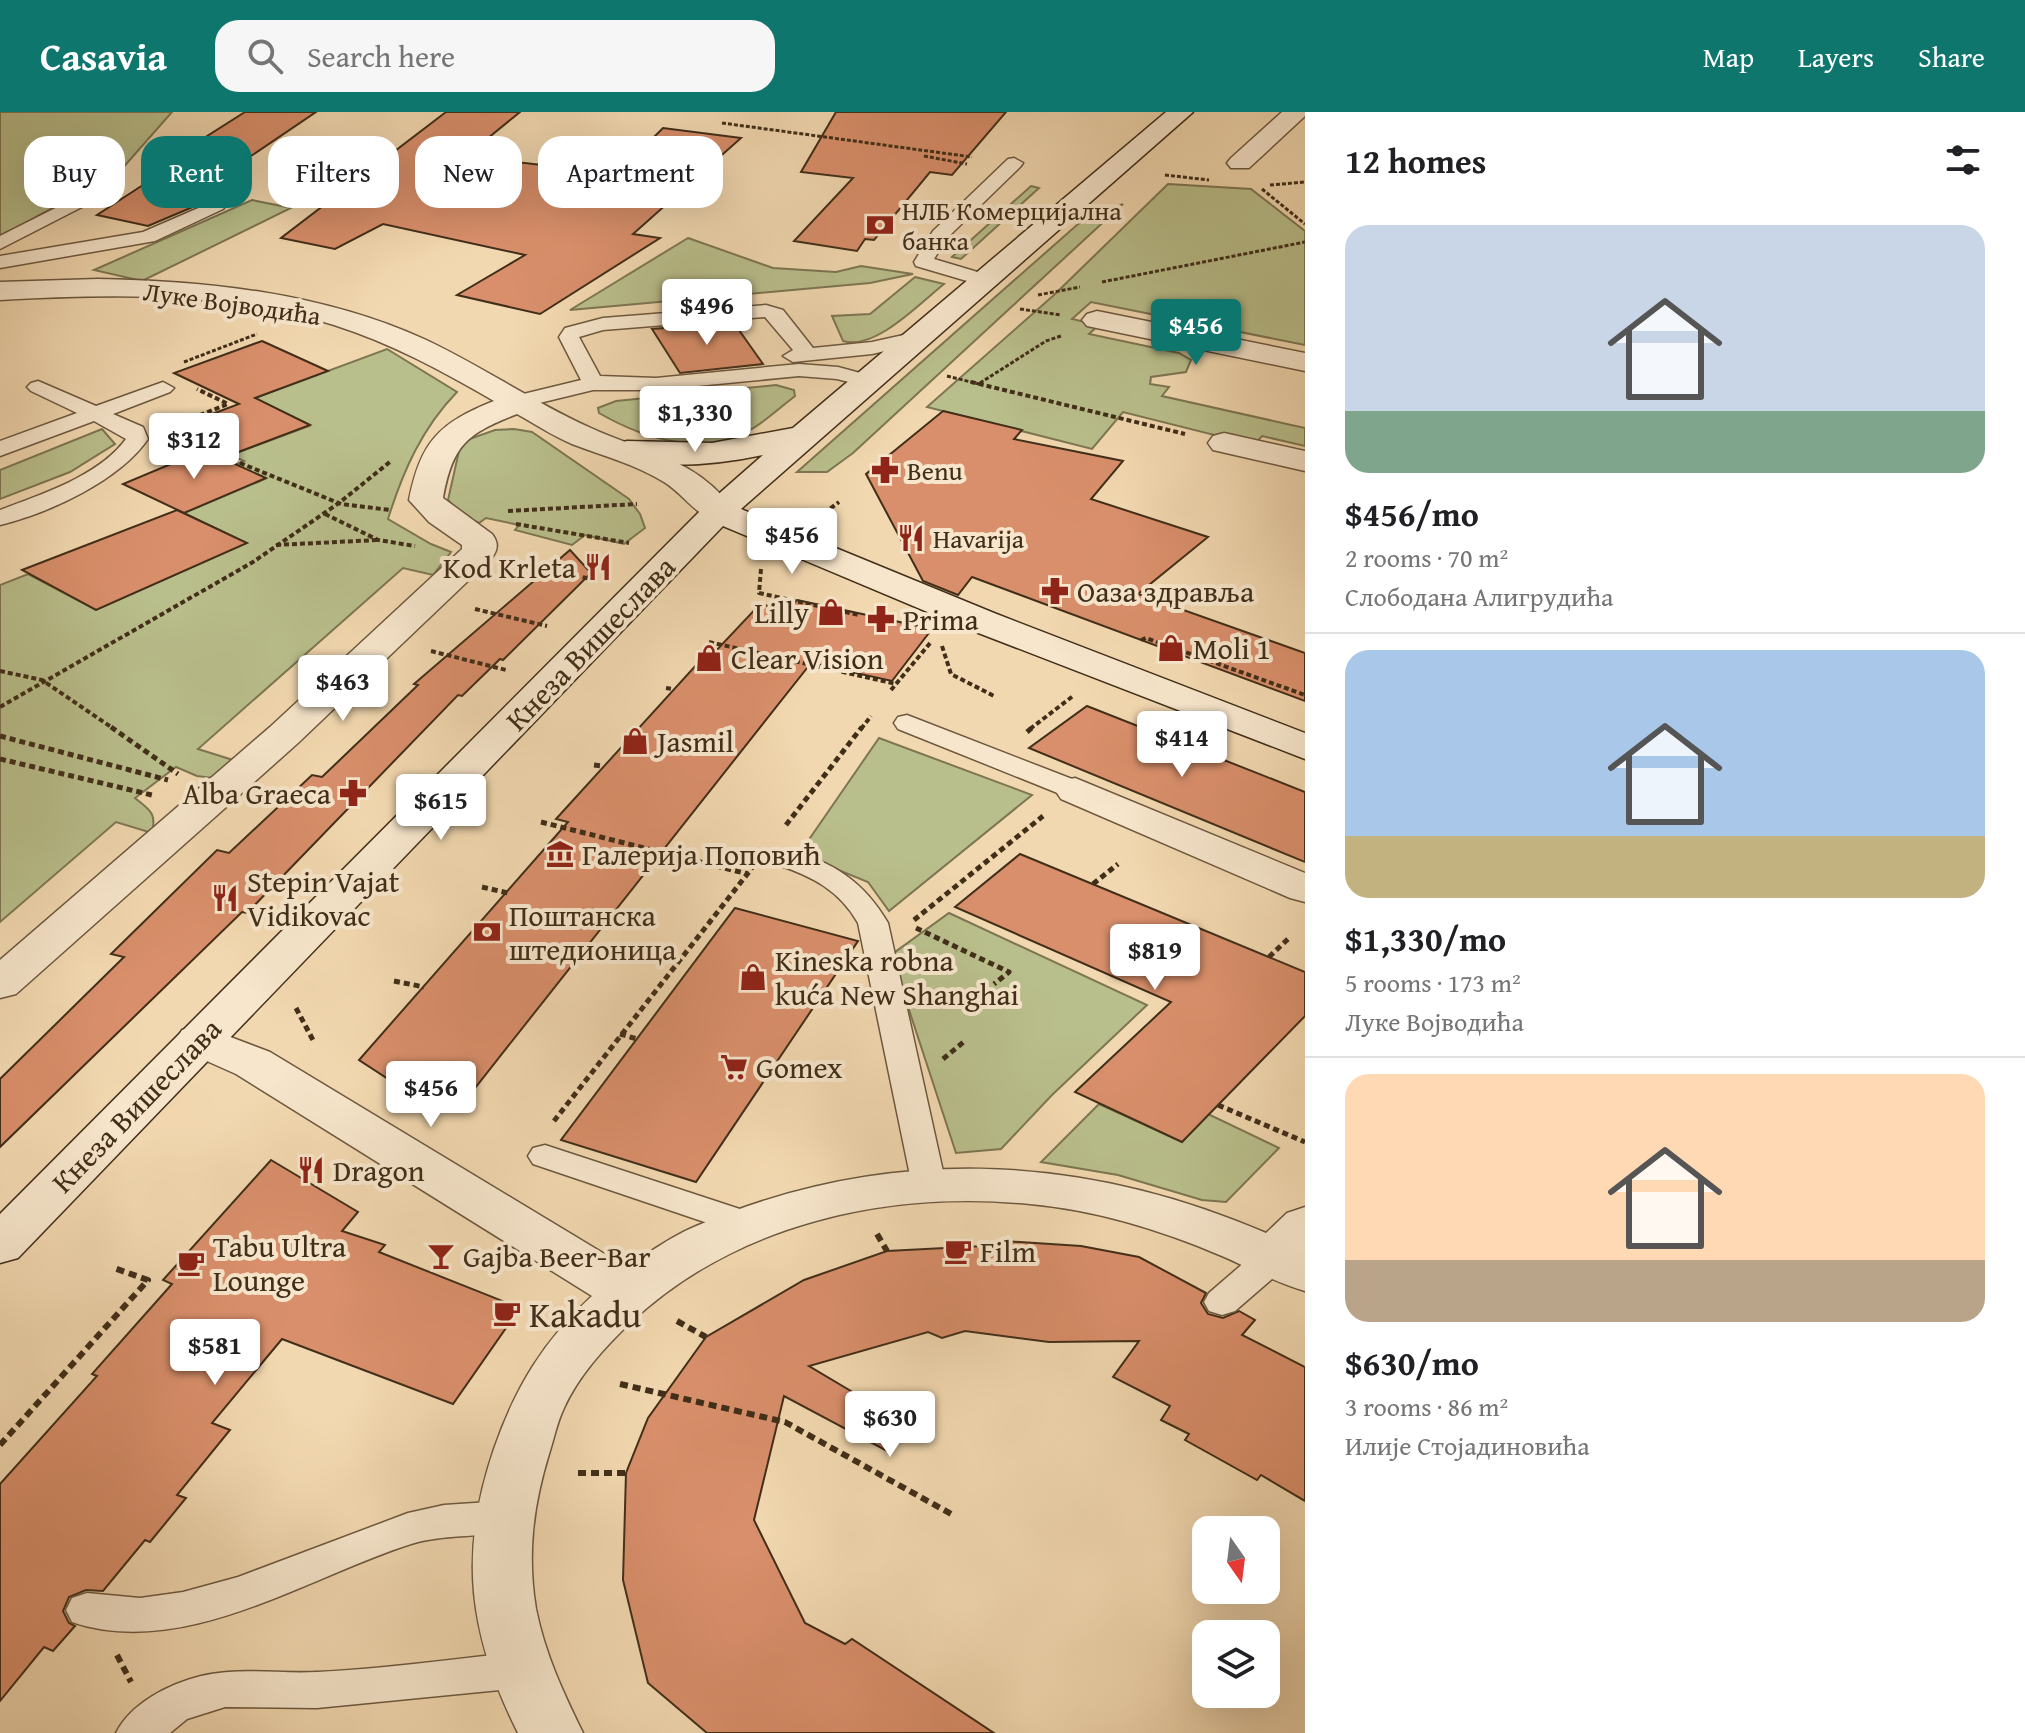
<!DOCTYPE html>
<meta charset="utf-8">
<style>
body{margin:0;font-family:"Gentium Book Plus",serif;background:#f6f6f6;color:#202124;height:100vh;display:flex;flex-direction:column;font-size:30px;white-space:nowrap}
*{box-sizing:border-box;margin:0}
p{font-size:26px;color:#757577}
.icon{flex:none;width:44px;height:44px;fill:none;stroke:currentColor;stroke-width:2;stroke-linecap:round;stroke-linejoin:round}
.map{position:relative;flex:1;overflow:hidden}
.side{display:flex;flex-direction:column;background:#fff;width:720px}
.side>*{flex:none}
.banner{position:absolute;left:24px;top:24px;width:760px;height:72px;display:flex;gap:16px}
.needle{width:52px;rotate:166deg}
.fabs{position:absolute;left:1192px;top:1404px;display:grid;gap:16px}
.fabs a{display:grid;place-items:center;width:88px;height:88px;border-radius:16px;background:#fff;box-shadow:0 8px 32px #0002;font-size:40px}
.price{position:absolute;translate:-50% -68px;padding:0 18px;border-radius:8px;background:#fff;color:#222;font-size:26px;line-height:52px;filter:drop-shadow(0 2px 4px #0008)}
.price::after{content:'';position:absolute;left:50%;top:48px;width:24px;height:18px;margin-left:-12px;background:inherit;clip-path:polygon(0 0,100% 0,50% 100%)}
.price.selected{background:#0f766e;color:#fff}
ul{padding:0;list-style:none}
li{display:grid;align-content:center;gap:16px;height:424px;padding:0 40px}
li+li{border-top:2px solid #e0e0e0}
li span{display:grid;place-items:center;height:248px;border-radius:24px;color:#555}
li>.icon{margin-inline-start:auto}
span .icon{width:144px;height:144px;fill:#fffc;stroke-width:1}
li b{font-size:34px}
h2{display:flex;justify-content:space-between;align-items:center;height:96px;padding:0 40px;font-size:34px}
.tag{padding:0 28px;border-radius:24px;background:#fff;box-shadow:0 8px 32px #0002;font-size:28px;line-height:72px}
.tag.selected{background:#0f766e;color:#fff}
header{display:flex;align-items:center;gap:48px;box-sizing:border-box;height:112px;padding:0 40px;background:#0f766e;color:#fff}
header strong{font-size:38px}
nav{display:flex;gap:44px;margin-inline-start:auto;font-size:28px}
.search{width:560px;height:72px;background:#f6f6f6;display:flex;align-items:center;gap:20px;box-sizing:border-box;padding:0 28px;border-radius:24px;color:#757577;font-size:30px}
main{display:flex;flex:1;min-height:0}
.map>svg:first-child{display:block}
.green{fill:#b9bf8c;stroke:#7d7652;stroke-width:2}
.building{fill:#d98f6b;stroke:#412e19;stroke-width:2}
.lines{fill:none;stroke-linecap:round;stroke-linejoin:round}
.service-casing{stroke:#6d583f;stroke-width:3}
.minor-casing{stroke:#6d583f;stroke-width:3}
.secondary-casing{stroke:#412e19;stroke-width:3}
.path-far3{stroke:#412e19;stroke-width:3;stroke-dasharray:4 2;stroke-linecap:butt}
.path-far2{stroke:#412e19;stroke-width:4;stroke-dasharray:5 3;stroke-linecap:butt}
.path-far1{stroke:#412e19;stroke-width:5;stroke-dasharray:6 4;stroke-linecap:butt}
.path{stroke:#412e19;stroke-width:6;stroke-dasharray:8 5;stroke-linecap:butt}
.service{fill:#f7e6cc;fill-rule:evenodd}
.minor{fill:#f7e6cc;fill-rule:evenodd}
.secondary{fill:#f7e6cc;fill-rule:evenodd}
.labels{text-anchor:middle;dominant-baseline:central;stroke-width:8;stroke-linejoin:round;paint-order:stroke}
.far-poi-label{font-size:26px;fill:#412e19;stroke:#f7e6cc;text-anchor:start}
.far-street-label{font-size:26px;fill:#412e19;stroke:#f7e6cc}
.poi-label{font-size:30px;fill:#412e19;stroke:#f7e6cc;text-anchor:start}
.street-label{font-size:30px;fill:#412e19;stroke:#f7e6cc}
.near-poi-label{font-size:36px;fill:#412e19;stroke:#f7e6cc;text-anchor:start}
</style>
<header>
<strong>Casavia</strong>
<div class="search"><svg class="icon" aria-label="search" viewBox="0 0 24 24"><circle cx="10" cy="10" r="6"/><path d="M15 15l6 6"/></svg>Search here</div>
<nav><a>Map</a><a>Layers</a><a>Share</a></nav>
</header>
<main>
<div class="map">
<svg width="1305" height="1621" viewBox="0 0 1305 1621">
<rect width="100%" height="100%" fill="#f2d8b0"/>
<filter id="stains"><feTurbulence type="fractalNoise" baseFrequency=".0025" numOctaves="4"/><feColorMatrix values="0 0 0 0 .2 0 0 0 0 .09 0 0 0 0 .02 0 0 0 .5 -.17"/></filter>
<radialGradient id="worn" r=".72"><stop offset=".6" stop-color="#630" stop-opacity="0"/><stop offset="1" stop-color="#630" stop-opacity=".3"/></radialGradient>
<!-- green -->
<g class="green">
<polygon points="0,0 172,0 121,58 0,125"/>
<polygon points="1168,72 1251,77 1305,119 1305,233 1091,190 1072,207 1099,213 1089,222 1179,241 1191,248 1186,260 1151,265 1150,272 1169,275 1162,284 1305,316 1305,334 1262,324 1254,333 1123,300 1092,337 927,295 1054,183"/>
<polygon points="1031,74 1039,76 961,147 952,145"/>
<polygon points="252,88 291,96 142,169 94,158"/>
<polygon points="1123,92 853,341 827,360 797,360 1078,112"/>
<polygon points="688,126 773,156 836,160 861,154 913,162 870,171 570,198"/>
<path d="M915,165L944,172C920,191 875,239 843,229L832,204L870,202Z"/>
<path d="M387,237L457,280C422,316 403,359 388,407L431,432L451,440L433,463L403,456L198,637L233,648L213,666L197,664L176,655L135,686C149,698 157,700 152,721L116,710L0,810V473L28,462L96,498L246,431L184,401L265,367L235,353L244,349L231,343L309,314L255,286Z"/>
<path d="M776,273L794,278L795,284C782,294 769,306 755,315C707,347 644,327 599,301L598,296L616,289Z"/>
<polygon points="102,317 115,332 70,360 0,387 0,358"/>
<polygon points="514,317 532,320 629,387 640,402 645,416 624,432 585,423 572,433 515,418 519,413 486,406 479,411 460,402 448,388 461,330 495,318"/>
<polygon points="879,626 1032,683 889,799 868,770 799,742"/>
<polygon points="949,801 1147,893 1052,983 1001,1037 956,1041 891,843"/>
<polygon points="1099,992 1182,1030 1206,1001 1279,1036 1226,1090 1202,1088 1118,1063 1041,1050"/>
</g>
<!-- building -->
<g class="building">
<polygon points="245,0 316,0 251,44 190,35"/>
<polygon points="446,0 520,0 466,44 617,62 663,16 741,26 633,122 660,126 540,202 457,183 525,143 383,112 335,137 281,126"/>
<polygon points="836,0 1006,0 952,63 930,60 874,128 865,127 857,139 794,129 853,66 801,60"/>
<polygon points="146,71 214,86 148,114 97,103"/>
<polygon points="734,211 763,252 680,261 652,217"/>
<polygon points="262,229 328,259 255,286 310,313 228,344 175,316 239,292 174,261"/>
<polygon points="943,299 1022,318 1014,327 1123,349 1091,387 1208,425 1138,482 1305,541 1305,589 972,465 958,483 923,469 866,362"/>
<polygon points="204,338 266,366 184,401 123,372"/>
<polygon points="177,398 247,431 96,498 22,458"/>
<polygon points="570,438 591,461 503,548 500,547 462,584 458,583 247,801 242,800 0,1035 0,967 124,845 111,842 217,738 229,741 312,663 322,665 418,573 414,572"/>
<polygon points="797,488 932,517 892,569 811,551 475,976 423,960 402,976 359,948 568,710 556,707 708,540 714,541 760,492 788,498"/>
<polygon points="1087,594 1305,680 1305,750 1029,636"/>
<polygon points="1020,742 1305,860 1305,904 1182,1030 1075,980 1171,890 955,795"/>
<polygon points="735,796 858,829 696,1070 561,1028"/>
<polygon points="271,1048 358,1100 342,1119 385,1133 379,1140 520,1196 453,1292 282,1227 212,1311 230,1318 177,1383 186,1386 150,1430 145,1428 103,1479 86,1478 69,1485 63,1499 69,1511 75,1514 53,1539 44,1535 0,1589 0,1372 97,1264 92,1262 172,1172 163,1168"/>
<polygon points="1004,1129 1081,1134 1139,1145 1206,1181 1201,1191 1208,1202 1223,1206 1239,1199 1255,1208 1242,1223 1305,1255 1305,1389 1261,1363 1257,1368 1185,1328 1189,1322 1161,1308 1170,1294 1113,1265 1139,1229 1049,1230 965,1219 942,1226 928,1220 809,1254 903,1310 887,1339 784,1284 754,1408 805,1511 845,1532 852,1527 994,1621 707,1621 648,1571 623,1468 626,1361 648,1306 706,1225 804,1168 887,1139 1003,1133"/>
</g>
<g class="lines">
<!-- service casing -->
<g class="service-casing">
<g id="service">
<polygon points="1014,46 1023,51 1020,55 947,126 934,147 991,164 994,168 991,172 984,174 916,154 914,150 933,119 1008,47"/>
<polygon points="111,68 117,69 120,73 117,77 0,137 0,124"/>
<polygon points="217,88 223,89 226,93 223,97 155,129 0,156 0,144 143,120"/>
<polygon points="766,193 783,198 813,236 872,230 917,220 927,226 924,230 872,242 793,250 783,244 793,238 765,205 603,218 579,225 600,264 656,266 799,252 838,255 875,265 878,269 868,275 837,267 799,264 656,278 593,278 519,296 508,290 511,285 581,268 559,225 565,216 603,206"/>
<path d="M38,269L96,294L163,270L174,276L170,280L113,302L143,315L148,327C119,369 49,401 0,413V398C42,382 99,364 126,327L94,309L0,344V329L77,301L31,279L27,275L31,271Z"/>
<polygon points="907,603 1085,672 1089,678 1085,684 1075,686 1065,684 898,617 894,611 898,605"/>
<path d="M788,738C834,750 864,770 888,811L946,1073L941,1081L929,1085L917,1081L912,1073L858,811C840,779 812,764 778,753L774,747L778,741Z"/>
<polygon points="545,1033 758,1103 764,1112 758,1121 746,1124 533,1052 528,1044 533,1036"/>
<polygon points="1274,1133 1287,1136 1292,1145 1287,1154 1235,1199 1222,1203 1209,1199 1204,1190 1209,1181 1261,1136"/>
<path d="M505,1389L519,1394L525,1405L519,1416C485,1427 446,1421 411,1432C307,1465 184,1548 72,1510L66,1498L72,1486L87,1481L140,1486L183,1480L238,1465L408,1401L444,1393Z"/>
<path d="M520,1540L535,1545L541,1558L535,1571L520,1576L317,1596L225,1595L187,1607L170,1621H116C131,1591 169,1572 201,1564C239,1555 278,1562 317,1560C385,1557 453,1547 520,1540Z"/>
</g>
</g>
<!-- minor casing -->
<g class="minor-casing">
<g id="minor">
<polygon points="1282,0 1305,0 1305,4 1249,56 1231,56 1227,51 1231,46"/>
<path d="M98,167C209,169 322,181 424,227C482,254 533,290 591,316C645,341 698,346 735,400L730,407C701,414 688,385 664,370C635,352 603,344 572,332C553,324 535,312 517,302C467,322 453,332 443,386L492,422C499,431 498,438 491,447L298,631L16,882L0,886V848L270,615L462,437V433L429,410L409,388C421,329 439,311 494,289C442,259 391,231 334,213C227,179 110,182 0,188V170Z"/>
<polygon points="1097,199 1305,241 1305,259 1087,214 1082,208 1087,202"/>
<polygon points="1224,321 1305,339 1305,359 1213,338 1208,331 1213,324"/>
<polygon points="1075,666 1305,761 1305,790 1290,786 1061,687 1055,678 1061,669"/>
<path d="M199,913L270,940L626,1155C648,1142 670,1125 694,1115C882,1033 1079,1040 1266,1121L1287,1101L1305,1095V1179C1276,1171 1250,1156 1222,1144C1161,1118 1096,1098 1030,1092C888,1078 736,1111 630,1211C605,1235 579,1263 564,1296C557,1310 554,1327 549,1342C533,1394 527,1443 536,1497C545,1542 563,1580 583,1621H518C469,1523 458,1442 494,1337C515,1276 544,1228 592,1184L236,962L182,938L176,928L182,918Z"/>
</g>
</g>
<!-- secondary casing -->
<g class="secondary-casing">
<path id="secondary" d="M1166,0H1193L741,397L994,501L1305,621V647L968,517L723,414L18,1146L0,1151V1102L706,393L763,343C716,353 662,357 616,346L611,339L616,332L627,329L712,331L793,316Z"/>
</g>
<!-- path-far3 -->
<g class="path-far3">
<polyline points="722,11 972,45"/>
<polyline points="924,44 967,52"/>
<polyline points="1165,63 1209,68"/>
<polyline points="1270,73 1305,70"/>
<polyline points="1262,77 1305,112"/>
<polyline points="1102,170 1305,130"/>
<polyline points="1038,183 1080,175"/>
<polyline points="1020,197 1061,203"/>
<polyline points="184,250 257,222"/>
<polyline points="947,264 979,272"/>
<polyline points="980,271 1046,229 1061,224"/>
</g>
<!-- path-far2 -->
<g class="path-far2">
<polyline points="971,270 1185,322"/>
<polyline points="170,315 228,292 197,277"/>
<polyline points="169,322 204,339"/>
<polyline points="172,347 198,336"/>
<polyline points="240,351 341,392 390,398"/>
<polyline points="508,399 637,392"/>
<polyline points="824,401 839,390"/>
<polyline points="325,402 378,428 415,434"/>
<polyline points="516,412 629,431"/>
<polyline points="276,433 377,428"/>
<polyline points="520,452 596,468"/>
<polyline points="761,457 759,481 859,503"/>
<polyline points="475,497 547,514"/>
<polyline points="1141,528 1146,526 1305,583"/>
<polyline points="709,530 896,572"/>
<polyline points="942,534 951,562 994,584"/>
<polyline points="431,539 506,558"/>
<polyline points="0,559 42,568 114,617"/>
<polyline points="666,576 673,577"/>
<polyline points="891,578 931,530"/>
<polyline points="0,595 253,450 339,391 391,349"/>
<polyline points="861,617 871,604"/>
<polyline points="1030,617 1073,584"/>
</g>
<!-- path-far1 -->
<g class="path-far1">
<polyline points="111,615 178,662"/>
<polyline points="1027,620 1033,615"/>
<polyline points="0,624 168,668"/>
<polyline points="0,647 152,683"/>
<polyline points="594,653 603,654"/>
<polyline points="541,710 748,762"/>
<polyline points="786,713 862,615"/>
<polyline points="1093,772 1118,752"/>
<polyline points="482,775 508,781"/>
<polyline points="914,808 1043,704"/>
<polyline points="916,816 1009,860 994,872"/>
<polyline points="1269,845 1289,826"/>
<polyline points="394,869 424,875"/>
<polyline points="296,896 314,930"/>
<polyline points="620,922 637,927"/>
<polyline points="943,947 966,928"/>
<polyline points="1218,993 1305,1030"/>
<polyline points="554,1009 752,756"/>
</g>
<!-- path -->
<g class="path">
<polyline points="877,1122 887,1139"/>
<polyline points="677,1209 706,1225"/>
<polyline points="620,1272 785,1310 953,1403"/>
<polyline points="0,1333 148,1168 114,1156"/>
<polyline points="578,1361 626,1361"/>
<polyline points="117,1543 131,1570"/>
</g>
<!-- service -->
<use href="#service" class="service"/>
<!-- minor -->
<use href="#minor" class="minor"/>
<!-- secondary -->
<use href="#secondary" class="secondary"/>
</g>
<!-- icons -->
<defs>
<g id="bank-bare" transform="scale(2.16)"><path d="M-6-4H6V4H-6ZM0-2.3a2.3 2.3 0 1 0 0 4.6a2.3 2.3 0 1 0 0-4.6Z" fill="#8f2418" stroke="#f7e6cc" stroke-width="2.5" paint-order="stroke"/></g>
<g id="pharmacy-bare" transform="scale(2.16)"><path d="M-2-6h4v4h4v4h-4v4h-4v-4h-4v-4h4Z" fill="#8f2418" stroke="#f7e6cc" stroke-width="2.5" paint-order="stroke"/></g>
<g id="restaurant-bare" transform="scale(2.16)"><path d="M-5-6h1v4h1v-4h1v4h1v-4h1v5L-1.5 .5V6h-2V.5L-5-1ZM5-6V6H3V1.5H1.5Q1.5-4 5-6Z" fill="#8f2418" stroke="#f7e6cc" stroke-width="2.5" paint-order="stroke"/></g>
<g id="shop-bare" transform="scale(2.16)"><path d="M-5-2.5h2.3a2.7 3.5 0 0 1 5.4 0H5L5.5 6h-11ZM-1.5-2.5h3a1.5 2.3 0 0 0-3 0Z" fill="#8f2418" stroke="#f7e6cc" stroke-width="2.5" paint-order="stroke"/></g>
<g id="museum-bare" transform="scale(2.16)"><path d="M0-6L6-3V-2H-6V-3ZM-5-1h2V3h-2ZM-1-1h2V3h-2ZM3-1h2V3H3ZM-6 4H6V6H-6Z" fill="#8f2418" stroke="#f7e6cc" stroke-width="2.5" paint-order="stroke"/></g>
<g id="supermarket-bare" transform="scale(2.16)"><path d="M-6-5.5h2.5l.6 2H6L4.5 2H-2.5L-4.4-4H-6ZM-1.5 3.2a1.3 1.3 0 1 0 .1 0ZM3 3.2a1.3 1.3 0 1 0 .1 0Z" fill="#8f2418" stroke="#f7e6cc" stroke-width="2.5" paint-order="stroke"/></g>
<g id="cafe-bare" transform="scale(2.16)"><path d="M-5.5-4.5H6V0H3Q3 3.5 0 3.5H-2.5Q-5.5 3.5-5.5 0ZM3-3.2v2h1.7v-2ZM-6 4.5H4V6H-6Z" fill="#8f2418" stroke="#f7e6cc" stroke-width="2.5" paint-order="stroke"/></g>
<g id="bar-bare" transform="scale(2.16)"><path d="M-6-5H6L.8 .8V4.5H3.5V6h-7V4.5H-.8V.8Z" fill="#8f2418" stroke="#f7e6cc" stroke-width="2.5" paint-order="stroke"/></g>
</defs>
<g fill-rule="evenodd">
<use href="#bank-bare" x="880" y="113"/>
<use href="#pharmacy-bare" x="885" y="358"/>
<use href="#restaurant-bare" x="911" y="426"/>
<use href="#restaurant-bare" x="598" y="455"/>
<use href="#pharmacy-bare" x="1055" y="479"/>
<use href="#shop-bare" x="831" y="500"/>
<use href="#pharmacy-bare" x="881" y="507"/>
<use href="#shop-bare" x="1171" y="536"/>
<use href="#shop-bare" x="709" y="546"/>
<use href="#shop-bare" x="635" y="629"/>
<use href="#pharmacy-bare" x="353" y="681"/>
<use href="#museum-bare" x="560" y="742"/>
<use href="#restaurant-bare" x="225" y="786"/>
<use href="#bank-bare" x="487" y="820"/>
<use href="#shop-bare" x="753" y="865"/>
<use href="#supermarket-bare" x="734" y="955"/>
<use href="#restaurant-bare" x="311" y="1058"/>
<use href="#cafe-bare" x="958" y="1139"/>
<use href="#bar-bare" x="441" y="1144"/>
<use href="#cafe-bare" x="191" y="1151"/>
<use href="#cafe-bare" x="507" y="1201"/>
</g>
<g class="labels">
<!-- far-poi labels -->
<g class="far-poi-label">
<text x="902" y="98">НЛБ Комерцијална<tspan x="902" dy="30">банка</tspan></text>
<text x="907" y="358">Benu</text>
<text x="933" y="426">Havarija</text>
</g>
<!-- far-street labels -->
<g class="far-street-label">
<text transform="translate(232 191) rotate(8)">Луке Војводића</text>
</g>
<!-- poi labels -->
<g class="poi-label">
<text x="576" y="455" text-anchor="end">Kod Krleta</text>
<text x="1077" y="479">Оаза здравља</text>
<text x="809" y="500" text-anchor="end">Lilly</text>
<text x="903" y="507">Prima</text>
<text x="1193" y="536">Moli 1</text>
<text x="731" y="546">Clear Vision</text>
<text x="657" y="629">Jasmil</text>
<text x="331" y="681" text-anchor="end">Alba Graeca</text>
<text x="582" y="742">Галерија Поповић</text>
<text x="247" y="769">Stepin Vajat<tspan x="247" dy="34">Vidikovac</tspan></text>
<text x="509" y="803">Поштанска<tspan x="509" dy="34">штедионица</tspan></text>
<text x="775" y="848">Kineska robna<tspan x="775" dy="34">kuća New Shanghai</tspan></text>
<text x="756" y="955">Gomex</text>
<text x="333" y="1058">Dragon</text>
<text x="213" y="1134">Tabu Ultra<tspan x="213" dy="34">Lounge</tspan></text>
<text x="980" y="1139">Film</text>
<text x="463" y="1144">Gajba Beer-Bar</text>
</g>
<!-- street labels -->
<g class="street-label">
<text transform="translate(590 531) rotate(-46)">Кнеза Вишеслава</text>
<text transform="translate(136 993) rotate(-46)">Кнеза Вишеслава</text>
</g>
<!-- near-poi labels -->
<g class="near-poi-label">
<text x="529" y="1201">Kakadu</text>
</g>
</g>
<rect width="100%" height="100%" filter="url(#stains)"/>
<rect width="100%" height="100%" fill="url(#worn)"/>
</svg>
<div class="fabs">
<a><svg class="needle" viewBox="-14 -14 28 28"><path d="M0-13l5 13h-10z" fill="#e53935"/><path d="M0 13l5-13h-10z" fill="#757577"/></svg></a>
<a><svg class="icon" aria-label="layers" viewBox="0 0 24 24"><path d="M12 4l9 5-9 5-9-5zM3 14l9 5 9-5"/></svg></a>
</div>
<b class="price" style="left:707px;top:235px">$496</b>
<b class="price selected" style="left:1196px;top:255px">$456</b>
<b class="price" style="left:695px;top:342px">$1,330</b>
<b class="price" style="left:194px;top:369px">$312</b>
<b class="price" style="left:792px;top:464px">$456</b>
<b class="price" style="left:343px;top:611px">$463</b>
<b class="price" style="left:1182px;top:667px">$414</b>
<b class="price" style="left:441px;top:730px">$615</b>
<b class="price" style="left:1155px;top:880px">$819</b>
<b class="price" style="left:431px;top:1017px">$456</b>
<b class="price" style="left:215px;top:1275px">$581</b>
<b class="price" style="left:890px;top:1347px">$630</b>
<div class="banner">
<a class="tag">Buy</a>
<a class="tag selected">Rent</a>
<a class="tag">Filters</a>
<a class="tag">New</a>
<a class="tag">Apartment</a>
</div>
</div>
<section class="side">
<h2>12 homes<svg class="icon" aria-label="filters" viewBox="0 0 24 24"><path d="M4 7h16M4 17h16"/><circle cx="9" cy="7" r="2"/><circle cx="15" cy="17" r="2"/></svg></h2>
<ul>
<li><span style="background:linear-gradient(#c9d6e8 75%,#7fa58c 0)"><svg class="icon" aria-label="home" viewBox="0 0 24 24"><path d="M3 11l9-7 9 7M6 9v11h12V9"/></svg></span><div><b>$456/mo</b><p>2 rooms · 70 m²</p><p>Слободана Алигрудића</p></div></li>
<li><span style="background:linear-gradient(#a9c7e8 75%,#c2b280 0)"><svg class="icon" aria-label="home" viewBox="0 0 24 24"><path d="M3 11l9-7 9 7M6 9v11h12V9"/></svg></span><div><b>$1,330/mo</b><p>5 rooms · 173 m²</p><p>Луке Војводића</p></div></li>
<li><span style="background:linear-gradient(#ffd9b3 75%,#b9a48a 0)"><svg class="icon" aria-label="home" viewBox="0 0 24 24"><path d="M3 11l9-7 9 7M6 9v11h12V9"/></svg></span><div><b>$630/mo</b><p>3 rooms · 86 m²</p><p>Илије Стојадиновића</p></div></li>
</ul>
</section>
</main>
